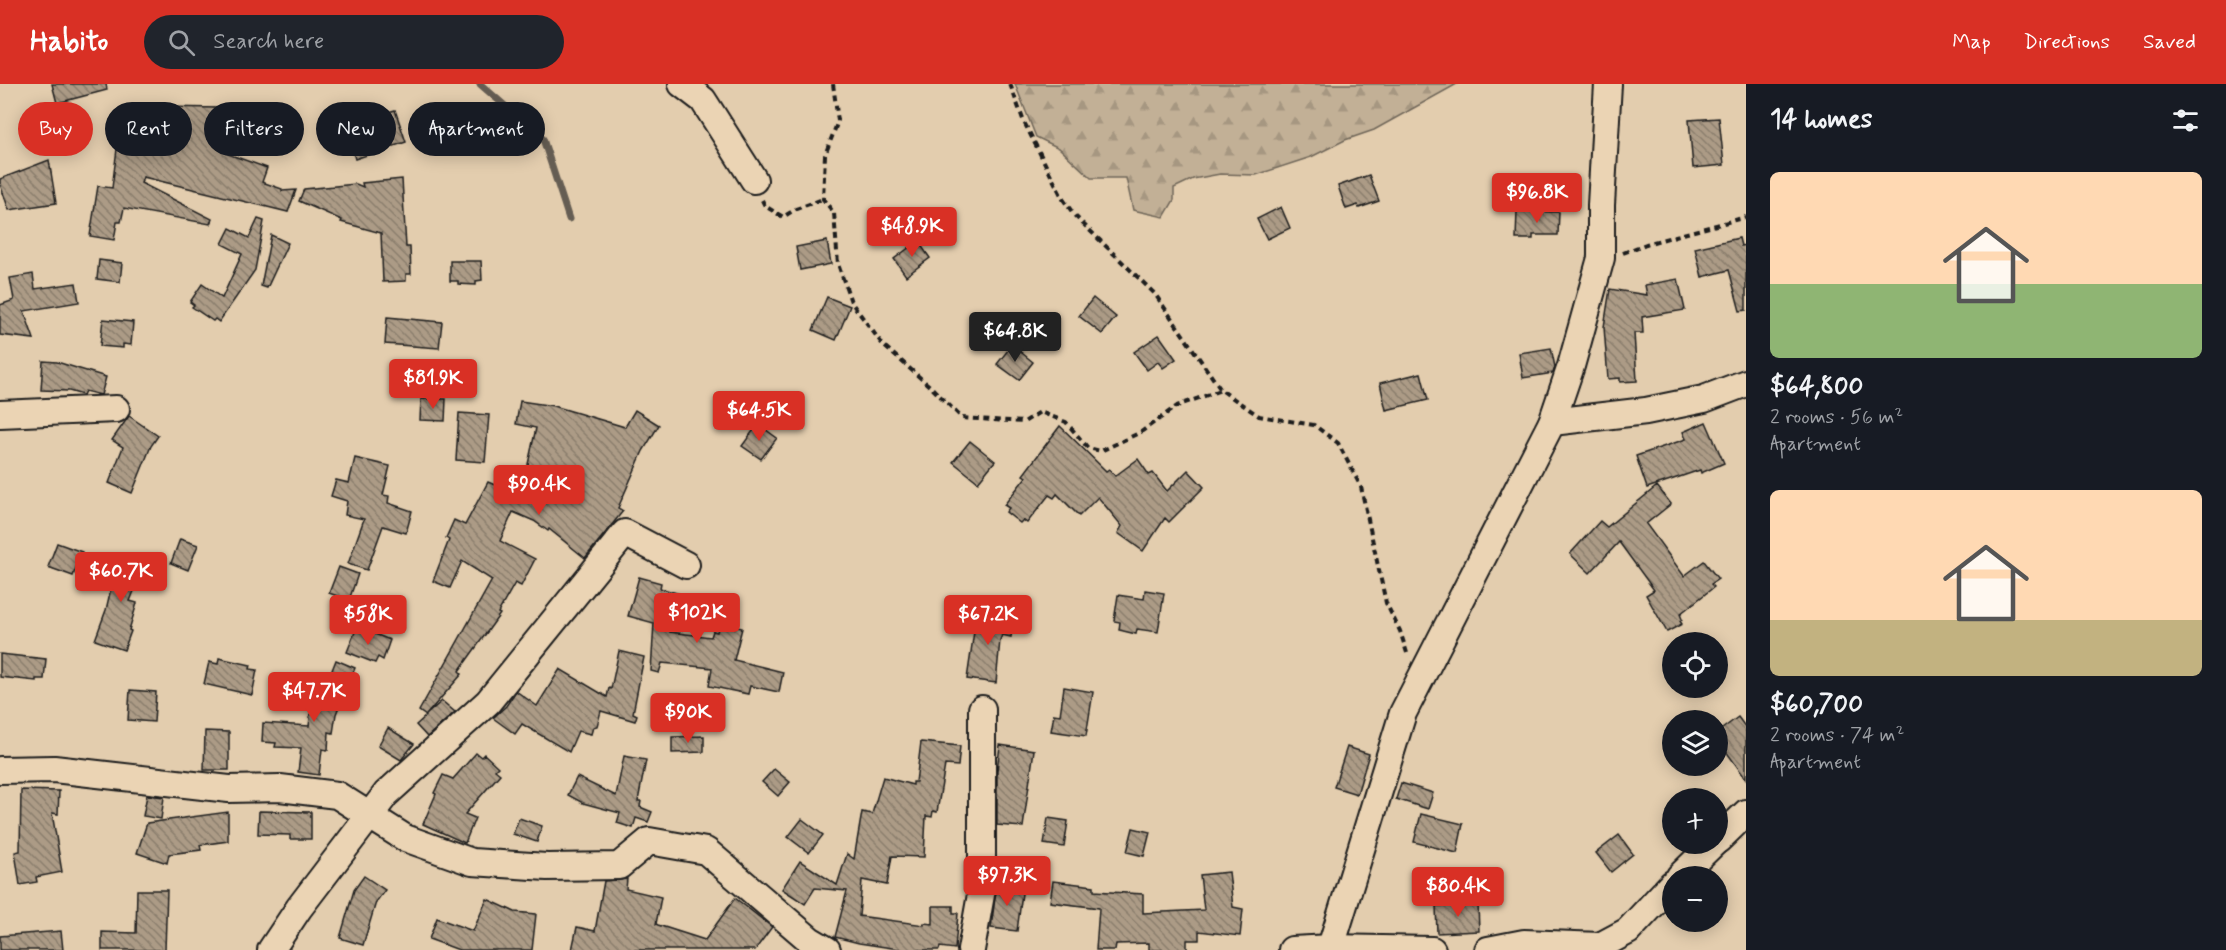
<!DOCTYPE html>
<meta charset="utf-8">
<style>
body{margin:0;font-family:Mynerve,sans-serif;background:#20242c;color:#f1f3f6;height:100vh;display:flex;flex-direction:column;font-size:22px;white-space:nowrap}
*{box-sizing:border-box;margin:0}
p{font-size:20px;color:#9ea1a6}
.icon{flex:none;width:33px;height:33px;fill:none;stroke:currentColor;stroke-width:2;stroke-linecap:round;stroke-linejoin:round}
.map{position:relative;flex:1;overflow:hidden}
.panel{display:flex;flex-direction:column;background:#171b24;width:480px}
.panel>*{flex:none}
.guide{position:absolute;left:18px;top:18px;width:570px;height:54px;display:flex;gap:12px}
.controls{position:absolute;left:1662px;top:548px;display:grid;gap:12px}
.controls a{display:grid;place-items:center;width:66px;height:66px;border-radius:50%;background:#171b24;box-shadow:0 3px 15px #0003;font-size:30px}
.price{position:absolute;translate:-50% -51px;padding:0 14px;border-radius:6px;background:#d93025;color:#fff;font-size:20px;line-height:39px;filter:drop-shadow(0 2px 3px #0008)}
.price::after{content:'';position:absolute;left:50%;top:36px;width:18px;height:14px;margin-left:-9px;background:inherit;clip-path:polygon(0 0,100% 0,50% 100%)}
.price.active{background:#222;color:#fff}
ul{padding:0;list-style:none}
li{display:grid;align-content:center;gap:12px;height:318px;padding:0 24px}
li span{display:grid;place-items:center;height:186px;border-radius:9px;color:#555}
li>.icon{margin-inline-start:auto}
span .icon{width:108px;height:108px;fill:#fffc;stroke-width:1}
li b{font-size:26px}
h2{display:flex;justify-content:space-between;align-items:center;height:72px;padding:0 24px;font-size:26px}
.pill{padding:0 21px;border-radius:27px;background:#171b24;box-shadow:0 3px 15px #0003;font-size:21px;line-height:54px}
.pill.active{background:#d93025;color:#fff}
header{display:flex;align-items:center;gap:36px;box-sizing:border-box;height:84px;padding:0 30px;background:#d93025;color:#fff}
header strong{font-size:28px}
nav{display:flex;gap:33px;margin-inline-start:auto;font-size:21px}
.search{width:420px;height:54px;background:#20242c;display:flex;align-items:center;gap:15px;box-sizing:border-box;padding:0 21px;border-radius:33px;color:#9ea1a6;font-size:22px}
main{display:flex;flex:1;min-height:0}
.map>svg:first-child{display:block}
.forest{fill:url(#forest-firs);stroke:#6f6659;stroke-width:1.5}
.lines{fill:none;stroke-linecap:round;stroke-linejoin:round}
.stream{stroke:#655d52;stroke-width:7}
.building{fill:url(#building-back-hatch);stroke:#1c1c1c;stroke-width:1.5}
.minor-casing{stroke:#1c1c1c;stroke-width:30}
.path{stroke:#1c1c1c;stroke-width:4;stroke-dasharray:6 4.5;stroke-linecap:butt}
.minor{stroke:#ebd4b4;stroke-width:26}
</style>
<header>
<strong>Habito</strong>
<div class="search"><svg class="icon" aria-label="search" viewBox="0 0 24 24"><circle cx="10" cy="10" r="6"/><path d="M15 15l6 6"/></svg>Search here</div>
<nav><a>Map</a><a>Directions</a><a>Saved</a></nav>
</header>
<main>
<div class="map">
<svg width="1746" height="866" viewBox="0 0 1746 866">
<defs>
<pattern id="forest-firs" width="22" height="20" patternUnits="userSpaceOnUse" patternTransform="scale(1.5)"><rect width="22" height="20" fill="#c2b096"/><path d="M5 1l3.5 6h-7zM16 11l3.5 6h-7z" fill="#a69781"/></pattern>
<pattern id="building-back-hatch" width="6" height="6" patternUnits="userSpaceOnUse" patternTransform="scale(1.5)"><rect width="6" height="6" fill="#ac9b86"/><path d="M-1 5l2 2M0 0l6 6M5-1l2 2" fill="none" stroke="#8b7e6d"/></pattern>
</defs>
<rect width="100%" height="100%" fill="#e3cdae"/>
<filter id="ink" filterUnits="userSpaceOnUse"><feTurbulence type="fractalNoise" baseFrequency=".0167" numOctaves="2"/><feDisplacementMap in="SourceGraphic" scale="12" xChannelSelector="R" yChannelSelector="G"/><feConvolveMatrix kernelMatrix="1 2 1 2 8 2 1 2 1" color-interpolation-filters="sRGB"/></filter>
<g filter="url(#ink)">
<!-- forest -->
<polygon class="forest" points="1015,0 1457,0 1374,46 1345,56 1311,73 1256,91 1220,90 1193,95 1174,104 1174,116 1164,133 1133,126 1126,94 1091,94 1059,64 1036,53"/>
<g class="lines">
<!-- stream -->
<polyline class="stream" points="480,0 543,55 569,135"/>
</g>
<!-- building -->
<g class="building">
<polygon points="52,0 106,0 107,6 57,19"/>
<polygon points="162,23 220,24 241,31 228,70 267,84 262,98 282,105 282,107 296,106 288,128 143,93 141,99 212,135 210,140 124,124 121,138 117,138 114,156 90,152 98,102 112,104 117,65 126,66 128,36 161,39"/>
<polygon points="368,23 372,33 395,26 406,58 355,75 349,55 357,53 350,37 350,30"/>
<polygon points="1719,34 1724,81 1693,84 1689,36"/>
<polygon points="49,76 56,119 9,126 0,100 0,95"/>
<polygon points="1369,91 1379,117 1359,124 1358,121 1346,125 1338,102"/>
<polygon points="402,95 406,163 410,163 411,190 406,190 406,197 383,198 381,149 341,138 342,136 299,117 304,105 356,100 363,103 362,99"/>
<polygon points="1281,123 1290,144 1267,155 1257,135"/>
<polygon points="1517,127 1559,128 1558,151 1533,151 1533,155 1516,155"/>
<polygon points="258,135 264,137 255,186 219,238 215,235 213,237 192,223 194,221 190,218 202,200 222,214 242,170 222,160 230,144 249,154"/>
<polygon points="271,151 288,159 267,204 261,202"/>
<polygon points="1739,154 1741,162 1746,161 1746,226 1740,227 1729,186 1702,193 1695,164"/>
<polygon points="827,157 831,180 800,186 796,163"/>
<polygon points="918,157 930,174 906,192 894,175"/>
<polygon points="99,176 122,179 120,198 97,195"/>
<polygon points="450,177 481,177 482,196 476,197 476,201 458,200 458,197 450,197"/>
<polygon points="33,190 35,205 76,199 79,218 24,227 34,255 0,251 0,221 14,216 10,194"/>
<polygon points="1678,195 1685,226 1642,233 1643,249 1634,249 1637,297 1620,298 1620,294 1608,295 1604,243 1610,205 1647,211 1645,201"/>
<polygon points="827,213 850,222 836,256 813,246"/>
<polygon points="1093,214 1116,233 1102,250 1079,232"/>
<polygon points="387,233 442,238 439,264 385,260"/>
<polygon points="103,235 133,238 131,261 123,260 123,264 100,262"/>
<polygon points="1159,251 1176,275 1163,284 1158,278 1147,286 1134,268"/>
<polygon points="1012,261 1033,278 1019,296 997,280"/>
<polygon points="1551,264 1555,283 1553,289 1523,294 1519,269"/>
<polygon points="43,277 57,278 106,293 101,311 85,307 83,311 69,307 41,306"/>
<polygon points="1421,289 1428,316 1386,326 1380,299"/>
<polygon points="421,315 446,315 445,337 420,336"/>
<polygon points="520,317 554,322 625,343 635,326 659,341 643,367 618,424 623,427 585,474 549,445 548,447 534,437 513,428 500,457 535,475 521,502 515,499 498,529 500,530 459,587 462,590 426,631 442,617 455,628 427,653 416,641 426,632 419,627 492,496 462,477 450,504 433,497 449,456 446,454 454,436 465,441 488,398 521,412 536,344 516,340"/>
<polygon points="459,329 489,331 485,378 456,376"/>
<polygon points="129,332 158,352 151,362 132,409 109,399 123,363 112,356"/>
<polygon points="1706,338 1724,379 1701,389 1700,386 1647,404 1636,372 1686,355 1683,348"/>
<polygon points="758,340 777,354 761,375 742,362"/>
<polygon points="1060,342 1106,387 1109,385 1115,392 1138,375 1149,391 1153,389 1167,407 1188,386 1204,403 1169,438 1165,434 1143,467 1118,449 1122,442 1098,413 1079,432 1057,410 1054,414 1049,411 1027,439 1023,436 1020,439 1006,428 1009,424 1004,421 1026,393 1023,391"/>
<polygon points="970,357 995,377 978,398 953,378"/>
<polygon points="355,374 390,382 383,411 389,412 388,419 412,427 406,449 383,442 367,486 348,480 364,435 345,431 347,417 331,412 336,396 349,399"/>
<polygon points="1657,402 1671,420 1646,440 1684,492 1704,477 1718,495 1711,500 1714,503 1680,530 1682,535 1680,537 1682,540 1667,548 1646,511 1654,506 1619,458 1590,489 1570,470 1600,437 1607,443"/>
<polygon points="180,455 198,461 188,486 171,479"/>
<polygon points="57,459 82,468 73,492 48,483"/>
<polygon points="119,470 145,480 130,517 137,519 129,546 131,547 124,566 95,556 106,526 114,491 111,489"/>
<polygon points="339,483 358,490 349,516 329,509"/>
<polygon points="639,493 661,499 660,504 680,510 670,548 711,553 713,547 717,548 719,539 742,544 734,576 783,588 779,608 750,602 748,610 709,602 712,584 662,579 659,589 651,587 654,539 628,532"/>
<polygon points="1145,506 1164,509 1158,548 1137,545 1136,550 1119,546 1120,538 1114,537 1118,511 1144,515"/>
<polygon points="977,527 1014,534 1011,553 1002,551 1000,556 996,599 967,595"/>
<polygon points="357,543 390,556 383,576 378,573 375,579 347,568"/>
<polygon points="619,567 644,573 633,629 637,631 635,637 601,627 597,642 593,643 591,650 578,647 569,668 522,640 515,650 493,634 506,622 516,607 537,622 560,585 607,613 609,604 611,605"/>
<polygon points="0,570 46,575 44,595 36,595 36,597 0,593"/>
<polygon points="219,574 251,581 250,585 257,586 252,611 204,600 209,578 218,580"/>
<polygon points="336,576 355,584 336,630 333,649 329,648 328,666 322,665 319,691 298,688 301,664 275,663 276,659 262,658 263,639 309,642 311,626 316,627"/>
<polygon points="1064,603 1093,608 1086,652 1051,647 1054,630 1060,631"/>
<polygon points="130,606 156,608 154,638 128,636"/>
<polygon points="1738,633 1746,644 1746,695 1718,656 1718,648"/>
<polygon points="388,644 414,660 401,676 378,662"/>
<polygon points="205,647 229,648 229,686 204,686"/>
<polygon points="704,652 704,668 672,669 672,653"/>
<polygon points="921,658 960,662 958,682 945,681 937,728 933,727 932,733 926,732 924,773 892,772 887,801 862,796 859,832 924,841 924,839 933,840 933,822 953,822 953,829 958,829 955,865 940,863 939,866 905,866 859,859 835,853 847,807 815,804 805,820 782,805 800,777 837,801 847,770 854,775 862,728 872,730 883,693 913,701 913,698 916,698"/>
<polygon points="1000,661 1034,666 1023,743 997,741 997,687"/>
<polygon points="1347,663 1369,670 1357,710 1334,703"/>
<polygon points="476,669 481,673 484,670 498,683 495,686 500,690 465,730 475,734 465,759 423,740 436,710 434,709 443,691 453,695"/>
<polygon points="624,672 646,676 638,717 641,717 640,723 652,728 648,738 636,734 633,744 617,739 620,729 583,719 568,711 577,693 616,712"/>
<polygon points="774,685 790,698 778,712 762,698"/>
<polygon points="1401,699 1433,709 1428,725 1396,715"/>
<polygon points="21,706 59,707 58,730 52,729 62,788 36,793 37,798 20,801 15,768 20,767"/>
<polygon points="147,711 164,713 161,735 143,732"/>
<polygon points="259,727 311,728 311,755 290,755 290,751 258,750"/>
<polygon points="228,728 228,757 200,761 201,766 169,770 167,779 137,769 147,739"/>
<polygon points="1421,730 1463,740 1457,769 1414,758"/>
<polygon points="519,734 542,742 537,758 513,750"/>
<polygon points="1048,734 1068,737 1064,763 1044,760"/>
<polygon points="802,735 823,751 809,769 788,753"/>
<polygon points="1133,744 1150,748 1144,772 1127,768"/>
<polygon points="1619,751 1633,770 1611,788 1596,769"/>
<polygon points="1229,788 1233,823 1243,825 1240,852 1199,847 1199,856 1187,856 1187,866 1149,866 1149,859 1116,860 1115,866 1096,866 1099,824 1050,818 1053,797 1094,802 1094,807 1143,810 1143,829 1204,826 1200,791"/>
<polygon points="364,792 385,806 376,818 363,861 340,854 354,806"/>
<polygon points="625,795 627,795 626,805 661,813 656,840 658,841 705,856 735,814 772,843 755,866 572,866 577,843 595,847 604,797"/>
<polygon points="997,799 1023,802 1017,847 991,844"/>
<polygon points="137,806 167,806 165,866 102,866 102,848 136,849"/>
<polygon points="487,815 515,828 536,830 532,866 459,866 429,855 437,834 473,847"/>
<polygon points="1478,820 1479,847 1437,849 1436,822"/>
<polygon points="61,847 63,866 0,866 0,852"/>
</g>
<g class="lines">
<!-- minor casing -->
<g class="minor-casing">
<g id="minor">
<polyline points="682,0 703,16 754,96"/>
<polyline points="0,330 116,325"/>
<polyline points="1552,338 1646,327 1704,315 1746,299"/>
<polyline points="0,686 54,685 229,705 280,704 337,711 405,754 472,778 547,783 619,782 649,757 706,767 810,856 827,866"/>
<polyline points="1718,756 1746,729"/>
<polyline points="1680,792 1714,759"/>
<polyline points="271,866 299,824 386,710 488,618 625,449 686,481"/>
<polyline points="971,866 982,805 982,625"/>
<polyline points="1292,866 1331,864 1432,866"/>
<polyline points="1330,866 1403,629 1552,338 1571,282 1601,174 1601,121 1608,0"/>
<polyline points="1488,866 1524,859 1600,862 1628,847 1672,800"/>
</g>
</g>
<!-- path -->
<g class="path">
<polyline points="833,0 838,37 825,71 823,115 834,129 838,180 851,218 883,261 933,305 962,334 1024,338 1040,328 1066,338 1088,364 1101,367 1141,348 1177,322 1221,306"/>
<polyline points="1010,0 1024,38 1063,115 1075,132 1155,210 1221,306 1259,332 1314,341 1338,359 1361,403 1386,519 1400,547 1407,569"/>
<polyline points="762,116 765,122 783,133 796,125 823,115"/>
<polyline points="1623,169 1646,160 1746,133"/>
</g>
<!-- minor -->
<use href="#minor" class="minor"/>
</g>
</g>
</svg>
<div class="controls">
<a><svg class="icon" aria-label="locate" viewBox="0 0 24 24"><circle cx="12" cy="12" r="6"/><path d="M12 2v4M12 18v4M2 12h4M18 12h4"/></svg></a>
<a><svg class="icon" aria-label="layers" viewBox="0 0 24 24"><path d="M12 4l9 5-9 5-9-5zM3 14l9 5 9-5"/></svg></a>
<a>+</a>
<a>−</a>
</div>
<b class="price" style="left:1537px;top:140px">$96.8K</b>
<b class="price" style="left:912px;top:174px">$48.9K</b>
<b class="price active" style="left:1015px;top:279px">$64.8K</b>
<b class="price" style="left:433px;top:326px">$81.9K</b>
<b class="price" style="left:759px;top:358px">$64.5K</b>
<b class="price" style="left:539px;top:432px">$90.4K</b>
<b class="price" style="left:121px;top:519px">$60.7K</b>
<b class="price" style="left:697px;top:560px">$102K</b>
<b class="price" style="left:368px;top:562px">$58K</b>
<b class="price" style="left:988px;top:562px">$67.2K</b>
<b class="price" style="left:314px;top:639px">$47.7K</b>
<b class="price" style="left:688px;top:660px">$90K</b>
<b class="price" style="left:1007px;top:823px">$97.3K</b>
<b class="price" style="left:1458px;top:834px">$80.4K</b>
<div class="guide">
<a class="pill active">Buy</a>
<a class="pill">Rent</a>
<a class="pill">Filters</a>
<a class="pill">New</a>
<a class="pill">Apartment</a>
</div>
</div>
<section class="panel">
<h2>14 homes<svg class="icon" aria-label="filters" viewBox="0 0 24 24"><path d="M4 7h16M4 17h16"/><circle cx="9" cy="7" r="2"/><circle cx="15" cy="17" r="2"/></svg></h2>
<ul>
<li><span style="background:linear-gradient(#ffd9b3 60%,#8fb573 0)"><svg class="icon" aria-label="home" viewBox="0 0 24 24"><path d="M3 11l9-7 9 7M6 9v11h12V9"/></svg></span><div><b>$64,800</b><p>2 rooms · 56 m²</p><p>Apartment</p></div></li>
<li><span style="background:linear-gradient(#ffd9b3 70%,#c2b280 0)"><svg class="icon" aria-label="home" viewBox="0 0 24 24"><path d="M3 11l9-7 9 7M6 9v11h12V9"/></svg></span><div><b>$60,700</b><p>2 rooms · 74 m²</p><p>Apartment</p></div></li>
</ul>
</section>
</main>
